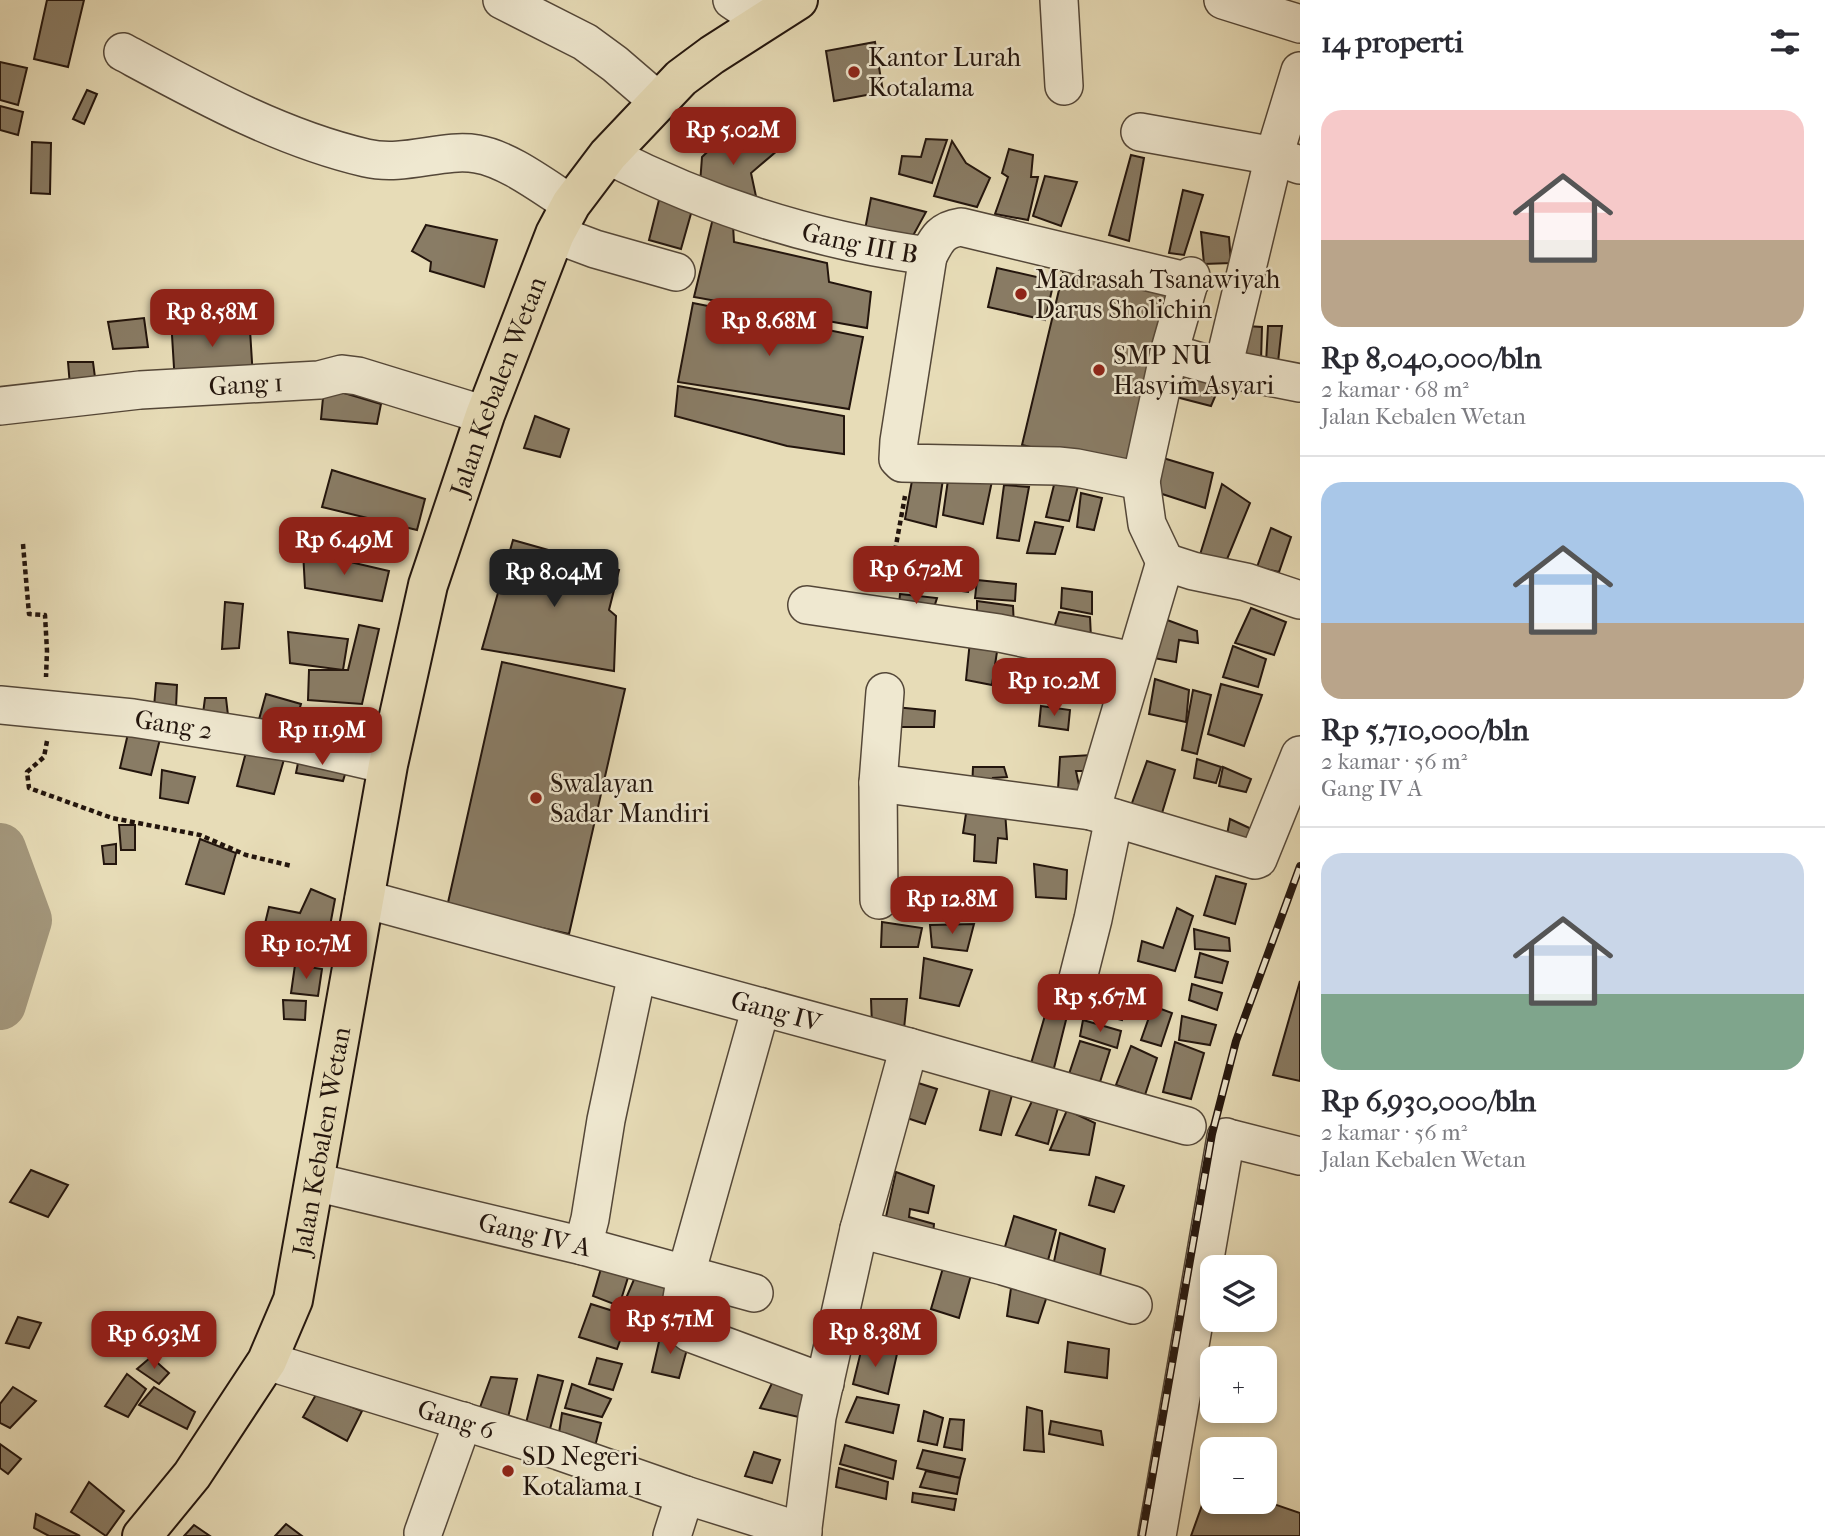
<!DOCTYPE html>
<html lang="id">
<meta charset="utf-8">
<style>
body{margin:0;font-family:"IM FELL French Canon",serif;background:#f7f7f7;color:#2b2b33;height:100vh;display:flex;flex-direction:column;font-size:26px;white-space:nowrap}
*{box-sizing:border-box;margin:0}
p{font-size:23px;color:#7c7c81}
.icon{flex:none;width:38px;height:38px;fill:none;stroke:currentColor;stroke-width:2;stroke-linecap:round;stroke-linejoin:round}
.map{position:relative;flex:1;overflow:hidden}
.side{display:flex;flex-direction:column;background:#fff;width:525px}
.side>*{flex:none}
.tools{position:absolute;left:1200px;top:1255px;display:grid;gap:14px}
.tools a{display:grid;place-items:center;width:77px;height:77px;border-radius:14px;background:#fff;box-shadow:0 4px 10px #0003;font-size:35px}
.price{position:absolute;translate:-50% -60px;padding:0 16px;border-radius:14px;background:#8f2418;color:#fff;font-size:23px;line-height:46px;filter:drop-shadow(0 2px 4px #0008)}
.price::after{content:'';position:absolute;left:50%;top:42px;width:21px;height:16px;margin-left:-10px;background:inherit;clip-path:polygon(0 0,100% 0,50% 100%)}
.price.current{background:#222;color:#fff}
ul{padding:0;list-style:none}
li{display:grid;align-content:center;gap:14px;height:371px;padding:0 21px}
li+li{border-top:2px solid #e1e1e2}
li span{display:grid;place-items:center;height:217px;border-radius:21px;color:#555}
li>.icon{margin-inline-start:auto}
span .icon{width:126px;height:126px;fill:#fffc;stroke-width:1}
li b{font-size:30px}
h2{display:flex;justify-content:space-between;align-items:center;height:84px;padding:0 21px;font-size:30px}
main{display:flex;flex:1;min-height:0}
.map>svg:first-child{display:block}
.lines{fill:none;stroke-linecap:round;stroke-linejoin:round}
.river{stroke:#a4987d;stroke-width:52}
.building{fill:#897c65;stroke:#23150d;stroke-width:2}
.minor-casing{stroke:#544738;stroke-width:40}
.major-casing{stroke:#23150d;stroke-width:42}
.path{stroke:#23150d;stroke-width:4.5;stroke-dasharray:5 3.5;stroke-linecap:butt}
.minor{stroke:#efe8d0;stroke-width:37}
.major{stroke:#e7dcb7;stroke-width:38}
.rail-casing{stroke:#23150d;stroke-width:8}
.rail{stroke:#efe8d0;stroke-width:5;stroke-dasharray:16;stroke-linecap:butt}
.poi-dot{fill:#8f2418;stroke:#efe8d0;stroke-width:2.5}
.labels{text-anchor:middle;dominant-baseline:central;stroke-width:5;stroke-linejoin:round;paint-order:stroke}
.poi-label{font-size:26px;fill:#23150d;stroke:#efe8d0;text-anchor:start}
.street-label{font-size:26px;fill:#23150d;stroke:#efe8d0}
</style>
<main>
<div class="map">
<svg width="1300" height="1536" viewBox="0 0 1300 1536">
<rect width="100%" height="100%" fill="#e7dcb7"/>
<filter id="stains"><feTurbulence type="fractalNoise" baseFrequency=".00286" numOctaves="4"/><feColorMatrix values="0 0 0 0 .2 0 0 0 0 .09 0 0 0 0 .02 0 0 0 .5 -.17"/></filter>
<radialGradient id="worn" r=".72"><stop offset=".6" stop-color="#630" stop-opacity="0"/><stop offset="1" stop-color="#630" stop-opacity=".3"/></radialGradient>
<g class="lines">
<!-- river -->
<polyline class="river" points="0,849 26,920 0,1004"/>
</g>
<!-- building -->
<g class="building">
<polygon points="47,0 84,0 68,67 34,59"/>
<polygon points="875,42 883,92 834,101 826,51"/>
<polygon points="0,62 27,68 18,105 0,100"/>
<polygon points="87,90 97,94 84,124 73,119"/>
<polygon points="0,106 23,112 18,135 0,130"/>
<polygon points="721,139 778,150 751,173 757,201 700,184 702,157"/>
<polygon points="926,139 947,140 932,183 899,174 902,156 921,157"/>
<polygon points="952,141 966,163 990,178 977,207 934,196"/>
<polygon points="32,142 51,143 50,194 31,193"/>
<polygon points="1009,149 1033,155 1031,177 1038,177 1028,220 995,214 1008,177 1002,173"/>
<polygon points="1131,155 1144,158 1129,241 1109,235"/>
<polygon points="1045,176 1077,182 1061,226 1033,216"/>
<polygon points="1183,190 1203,195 1184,255 1169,253"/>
<polygon points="660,196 692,210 681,249 649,240"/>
<polygon points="871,198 926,212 909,243 864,235"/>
<polygon points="713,218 733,225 734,242 827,263 829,282 871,292 867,328 694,297"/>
<polygon points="426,225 497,240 484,287 430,271 431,262 412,251"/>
<polygon points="1201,232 1229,237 1231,263 1204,264"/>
<polygon points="997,268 1054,281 1045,320 988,307"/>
<polygon points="1064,269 1175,295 1134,471 1022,445"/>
<polygon points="693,303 863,337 849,409 678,382"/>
<polygon points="249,314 253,378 175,384 171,319"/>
<polygon points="144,318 148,347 113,349 108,322"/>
<polygon points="1246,326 1262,327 1261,362 1243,362"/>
<polygon points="1268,326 1282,326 1278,362 1266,363"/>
<polygon points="68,362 93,362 96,385 70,386"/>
<polygon points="1187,369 1223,378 1211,406 1176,397"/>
<polygon points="678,386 844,416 844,454 787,446 675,416"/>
<polygon points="324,387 381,404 377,424 321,419"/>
<polygon points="535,416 569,429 560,457 524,448"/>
<polygon points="1163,458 1213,473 1205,508 1156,492"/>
<polygon points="332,470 425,499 417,530 322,507"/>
<polygon points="949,473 992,481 983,524 943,515"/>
<polygon points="913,475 943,479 936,527 905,519"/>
<polygon points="1055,481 1078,486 1069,521 1046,517"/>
<polygon points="1222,484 1250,503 1223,569 1198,561"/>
<polygon points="1004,485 1029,487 1019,541 997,538"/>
<polygon points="1081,493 1102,498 1094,530 1077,527"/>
<polygon points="1035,522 1063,527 1055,554 1027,553"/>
<polygon points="1271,528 1291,537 1279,572 1257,567"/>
<polygon points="513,540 619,570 609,610 616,616 614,671 482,649"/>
<polygon points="303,551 389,571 382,601 305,588"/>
<polygon points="940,573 971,575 968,592 939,588"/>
<polygon points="977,580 1016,584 1015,601 975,598"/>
<polygon points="1062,588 1092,592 1092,614 1061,608"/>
<polygon points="900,594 937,598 931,617 898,614"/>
<polygon points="977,601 1013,606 1014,628 977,626"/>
<polygon points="225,602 243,604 239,648 222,649"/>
<polygon points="1251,608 1286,622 1274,655 1235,643"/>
<polygon points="1059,612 1090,617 1091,638 1052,634"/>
<polygon points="1159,617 1197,631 1198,643 1179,640 1176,662 1148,657"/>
<polygon points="359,625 379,629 362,704 308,700 309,670 348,670"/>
<polygon points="288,632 348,639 343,670 290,663"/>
<polygon points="970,641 998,645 992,685 966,680"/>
<polygon points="1233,646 1266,659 1258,687 1223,677"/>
<polygon points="502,662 625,689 569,934 447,907"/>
<polygon points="1155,679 1189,690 1186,722 1149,714"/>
<polygon points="156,683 177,685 176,708 154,707"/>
<polygon points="1221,684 1262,695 1244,746 1208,734"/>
<polygon points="1193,690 1211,695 1197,754 1182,750"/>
<polygon points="266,694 301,704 290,740 255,734"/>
<polygon points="205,698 226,698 229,724 202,721"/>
<polygon points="1041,706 1070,710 1068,730 1039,726"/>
<polygon points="895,707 935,711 934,727 899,727"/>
<polygon points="306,724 355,734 353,753 299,742"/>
<polygon points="130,725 162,731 151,775 120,768"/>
<polygon points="249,741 287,749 274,794 237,786"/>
<polygon points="300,753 349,761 343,781 296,773"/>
<polygon points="1091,755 1091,771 1076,771 1080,790 1058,789 1060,757"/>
<polygon points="1197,759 1221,767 1216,783 1194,778"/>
<polygon points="1147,761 1175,770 1159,823 1127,817"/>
<polygon points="973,767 1004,767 1007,777 993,778 996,790 972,789"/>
<polygon points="1223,767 1251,779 1246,792 1219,786"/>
<polygon points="162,770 195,777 188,803 160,798"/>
<polygon points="967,807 1005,811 1007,839 998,838 996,863 974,861 975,835 963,833"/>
<polygon points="1230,819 1256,831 1247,848 1225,845"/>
<polygon points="119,825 135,825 135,850 121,850"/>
<polygon points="200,839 236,853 224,894 186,884"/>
<polygon points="116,844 116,864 104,864 102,846"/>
<polygon points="1034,864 1067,870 1066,899 1036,897"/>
<polygon points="1216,876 1246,884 1235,924 1204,915"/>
<polygon points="311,889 335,899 325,953 262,936 269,907 300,913"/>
<polygon points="1177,908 1193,916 1175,971 1138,961 1142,941 1163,948"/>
<polygon points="882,922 922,928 918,947 881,947"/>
<polygon points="974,924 967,951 932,947 930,925"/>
<polygon points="1194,929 1229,938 1230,951 1195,949"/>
<polygon points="1200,953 1228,962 1222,983 1195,977"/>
<polygon points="924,958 972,970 959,1006 920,998"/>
<polygon points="295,965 322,969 318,996 291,993"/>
<polygon points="1300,981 1300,1081 1273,1075"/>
<polygon points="1192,984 1222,993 1217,1010 1189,1000"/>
<polygon points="1085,995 1126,1004 1122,1020 1078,1009"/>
<polygon points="871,999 907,999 904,1029 872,1026"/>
<polygon points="283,1000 306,1001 305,1020 284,1019"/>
<polygon points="1153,1006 1172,1013 1161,1046 1141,1040"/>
<polygon points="1046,1012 1067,1016 1053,1072 1030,1067"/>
<polygon points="1182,1016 1216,1025 1210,1045 1179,1040"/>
<polygon points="1083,1020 1121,1031 1117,1048 1080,1036"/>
<polygon points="1080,1041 1110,1050 1100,1082 1069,1074"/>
<polygon points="1175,1042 1204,1053 1191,1099 1163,1092"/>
<polygon points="1131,1046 1157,1058 1145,1095 1116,1085"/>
<polygon points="915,1082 937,1089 925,1124 904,1117"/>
<polygon points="990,1089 1012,1095 1001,1135 980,1130"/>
<polygon points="1033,1099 1058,1108 1048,1144 1016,1135"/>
<polygon points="1067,1110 1095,1123 1089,1155 1050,1150"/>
<polygon points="31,1170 68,1185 48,1217 10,1202"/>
<polygon points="896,1172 934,1186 928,1213 910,1209 909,1217 934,1224 932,1243 883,1230"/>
<polygon points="1096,1177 1124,1186 1114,1212 1089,1205"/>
<polygon points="1014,1216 1056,1230 1046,1268 1002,1257"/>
<polygon points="1060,1233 1105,1249 1098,1287 1052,1271"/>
<polygon points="945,1261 973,1268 959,1318 931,1309"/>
<polygon points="602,1265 631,1268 619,1306 593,1296"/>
<polygon points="638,1270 670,1281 660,1320 621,1310"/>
<polygon points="1013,1274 1049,1290 1038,1323 1007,1316"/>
<polygon points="591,1304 629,1316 617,1349 579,1337"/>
<polygon points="18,1317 41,1323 29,1348 6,1343"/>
<polygon points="661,1333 689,1342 679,1378 652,1372"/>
<polygon points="1068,1342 1109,1349 1107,1378 1065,1372"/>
<polygon points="863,1343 897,1354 888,1394 853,1384"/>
<polygon points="151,1357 169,1373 159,1384 137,1369"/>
<polygon points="597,1358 622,1364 613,1390 589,1384"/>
<polygon points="127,1374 146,1389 128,1417 105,1406"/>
<polygon points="538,1375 563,1381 550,1429 526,1423"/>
<polygon points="491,1377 517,1379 507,1422 478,1413"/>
<polygon points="773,1381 808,1386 803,1418 760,1408"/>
<polygon points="572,1384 611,1399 602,1417 565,1408"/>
<polygon points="13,1387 36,1401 10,1428 0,1423 0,1404"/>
<polygon points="154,1387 195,1412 187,1429 139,1405"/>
<polygon points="317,1393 362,1411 347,1441 303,1417"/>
<polygon points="857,1397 899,1405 893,1433 846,1422"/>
<polygon points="1027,1407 1042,1411 1044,1452 1024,1450"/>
<polygon points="924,1411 943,1418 937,1445 918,1441"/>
<polygon points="562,1413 601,1423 592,1458 557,1446"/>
<polygon points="950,1419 964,1420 962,1450 944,1447"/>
<polygon points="1051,1421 1101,1431 1103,1445 1049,1434"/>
<polygon points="0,1444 21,1459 8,1474 0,1468"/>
<polygon points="845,1445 896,1461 893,1479 840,1464"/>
<polygon points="923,1450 965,1459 960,1478 917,1468"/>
<polygon points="754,1452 780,1460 772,1483 745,1476"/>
<polygon points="839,1468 888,1482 886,1499 836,1487"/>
<polygon points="926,1471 960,1478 957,1494 920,1487"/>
<polygon points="89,1482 124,1511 106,1536 71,1512"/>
<polygon points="1210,1483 1213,1483 1213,1502 1265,1501 1300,1513 1300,1536 1191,1536"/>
<polygon points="913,1493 956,1499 954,1510 912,1502"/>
<polygon points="36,1514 80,1536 49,1536 34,1528"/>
<polygon points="286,1524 302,1536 275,1536"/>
<polygon points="194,1525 210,1536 184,1536"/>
</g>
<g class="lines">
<!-- minor casing -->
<g class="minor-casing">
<g id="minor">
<polyline points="502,0 585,42 615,64 658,101"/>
<polyline points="732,0 763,21"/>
<polyline points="1059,0 1064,86"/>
<polyline points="1223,0 1300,24"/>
<path d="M123,52C201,94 280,138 366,158C405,167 443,148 477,154C508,159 544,187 571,204"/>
<polyline points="1140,132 1274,156 1300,165"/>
<path id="s1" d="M608,155C709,207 815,240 928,256C937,239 941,230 961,227L1190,282"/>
<polyline points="555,234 595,249 676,272"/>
<polyline points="928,256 899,441 898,459 902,463 1058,466 1077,468 1141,481 1169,353"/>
<polyline points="1191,276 1169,353 1223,368 1300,383"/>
<polyline points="1223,368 1274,156 1300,71"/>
<path id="s2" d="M0,406L140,390L319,380L342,374L358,376L485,415"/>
<polyline points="1141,481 1147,524 1165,562"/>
<polyline points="807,605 999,633 1134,661"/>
<path id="s3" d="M0,705L133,718L293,743L388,765"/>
<polyline points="878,783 1091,811 1255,860 1258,859 1300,755"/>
<polyline points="1091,811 1165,562 1193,571 1246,582 1300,600"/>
<path id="s4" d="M364,899L909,1047L1187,1126"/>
<polyline points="879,900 878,783 885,692"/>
<polyline points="1074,994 1093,919 1114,818"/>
<polyline points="761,1007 686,1274 678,1323 690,1333 825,1383"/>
<polyline points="1232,1139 1300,1156"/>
<path id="s5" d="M315,1182L583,1246L754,1293"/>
<polyline points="859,1229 1003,1266 1133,1305"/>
<polyline points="583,1246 590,1219 606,1120 637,974"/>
<path id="s6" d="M267,1361L559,1451L685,1495L803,1532"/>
<polyline points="423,1533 463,1421"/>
<polyline points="672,1536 685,1495"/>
<polyline points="802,1536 817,1417 859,1229 909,1047"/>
<polyline points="1157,1536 1226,1137"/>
</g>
</g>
<!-- major casing -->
<g class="major-casing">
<g id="major">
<path id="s7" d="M142,1536L192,1475L267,1361L293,1300L388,765L428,585L485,415L555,234L571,204L608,155L681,78L712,55L798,0"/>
</g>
</g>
<!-- path -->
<g class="path">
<polyline points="23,544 29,614 45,615 47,651 46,677"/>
<polyline points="889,584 905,496"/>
<polyline points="47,741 44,757 27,772 29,788 112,818 200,835 246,855 292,866"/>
</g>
<!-- minor -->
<use href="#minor" class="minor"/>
<!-- major -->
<use href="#major" class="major"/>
<!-- rail casing -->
<g class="rail-casing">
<polyline id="rail" points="1142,1536 1212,1134 1236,1041 1300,866"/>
</g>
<!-- rail -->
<use href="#rail" class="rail"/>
</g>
<!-- markers -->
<g class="poi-dot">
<circle cx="854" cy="72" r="7"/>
<circle cx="1021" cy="294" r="7"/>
<circle cx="1099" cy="370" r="7"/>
<circle cx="536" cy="798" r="7"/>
<circle cx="508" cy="1471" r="7"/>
</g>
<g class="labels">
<!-- poi labels -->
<g class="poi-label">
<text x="868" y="57">Kantor Lurah<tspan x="868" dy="30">Kotalama</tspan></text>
<text x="1035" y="279">Madrasah Tsanawiyah<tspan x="1035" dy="30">Darus Sholichin</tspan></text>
<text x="1113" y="355">SMP NU<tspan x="1113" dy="30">Hasyim Asyari</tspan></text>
<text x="550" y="783">Swalayan<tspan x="550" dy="30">Sadar Mandiri</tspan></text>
<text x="522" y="1456">SD Negeri<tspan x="522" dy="30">Kotalama 1</tspan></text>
</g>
<!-- street labels -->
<g class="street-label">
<text stroke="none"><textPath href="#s1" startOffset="268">Gang III B</textPath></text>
<text stroke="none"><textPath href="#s2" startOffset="247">Gang 1</textPath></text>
<text stroke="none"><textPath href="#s7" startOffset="1220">Jalan Kebalen Wetan</textPath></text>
<text stroke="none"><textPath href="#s3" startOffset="175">Gang 2</textPath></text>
<text stroke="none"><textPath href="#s4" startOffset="427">Gang IV</textPath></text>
<text stroke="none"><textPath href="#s7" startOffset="443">Jalan Kebalen Wetan</textPath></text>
<text stroke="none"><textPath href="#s5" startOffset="226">Gang IV A</textPath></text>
<text stroke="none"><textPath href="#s6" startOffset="198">Gang 6</textPath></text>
</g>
</g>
<rect width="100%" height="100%" filter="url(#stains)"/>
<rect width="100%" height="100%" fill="url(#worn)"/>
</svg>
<div class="tools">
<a><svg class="icon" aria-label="layers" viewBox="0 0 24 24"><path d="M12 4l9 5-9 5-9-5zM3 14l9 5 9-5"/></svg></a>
<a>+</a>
<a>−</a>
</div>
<b class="price" style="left:733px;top:167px">Rp 5.02M</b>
<b class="price" style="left:212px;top:349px">Rp 8.58M</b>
<b class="price" style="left:769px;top:358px">Rp 8.68M</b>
<b class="price" style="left:344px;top:577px">Rp 6.49M</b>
<b class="price" style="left:916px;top:606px">Rp 6.72M</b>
<b class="price current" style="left:554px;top:609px">Rp 8.04M</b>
<b class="price" style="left:1054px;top:718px">Rp 10.2M</b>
<b class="price" style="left:322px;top:767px">Rp 11.9M</b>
<b class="price" style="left:952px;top:936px">Rp 12.8M</b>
<b class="price" style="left:306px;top:981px">Rp 10.7M</b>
<b class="price" style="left:1100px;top:1034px">Rp 5.67M</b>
<b class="price" style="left:670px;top:1356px">Rp 5.71M</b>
<b class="price" style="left:875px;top:1369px">Rp 8.38M</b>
<b class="price" style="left:154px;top:1371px">Rp 6.93M</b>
</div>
<section class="side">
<h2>14 properti<svg class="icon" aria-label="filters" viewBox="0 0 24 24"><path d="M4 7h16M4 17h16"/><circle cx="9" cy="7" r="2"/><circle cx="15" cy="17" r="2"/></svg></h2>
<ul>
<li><span style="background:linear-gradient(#f6c9c9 60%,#b9a48a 0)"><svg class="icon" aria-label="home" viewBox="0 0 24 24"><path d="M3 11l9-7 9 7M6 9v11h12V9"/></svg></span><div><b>Rp 8,040,000/bln</b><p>2 kamar · 68 m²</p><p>Jalan Kebalen Wetan</p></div></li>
<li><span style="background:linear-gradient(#a9c7e8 65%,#b9a48a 0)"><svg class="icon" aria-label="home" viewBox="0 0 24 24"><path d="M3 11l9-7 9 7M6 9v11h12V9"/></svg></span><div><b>Rp 5,710,000/bln</b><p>2 kamar · 56 m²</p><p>Gang IV A</p></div></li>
<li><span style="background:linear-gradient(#c9d6e8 65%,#7fa58c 0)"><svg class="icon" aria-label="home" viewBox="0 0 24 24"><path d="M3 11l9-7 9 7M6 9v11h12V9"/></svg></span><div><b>Rp 6,930,000/bln</b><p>2 kamar · 56 m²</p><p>Jalan Kebalen Wetan</p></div></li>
</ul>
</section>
</main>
